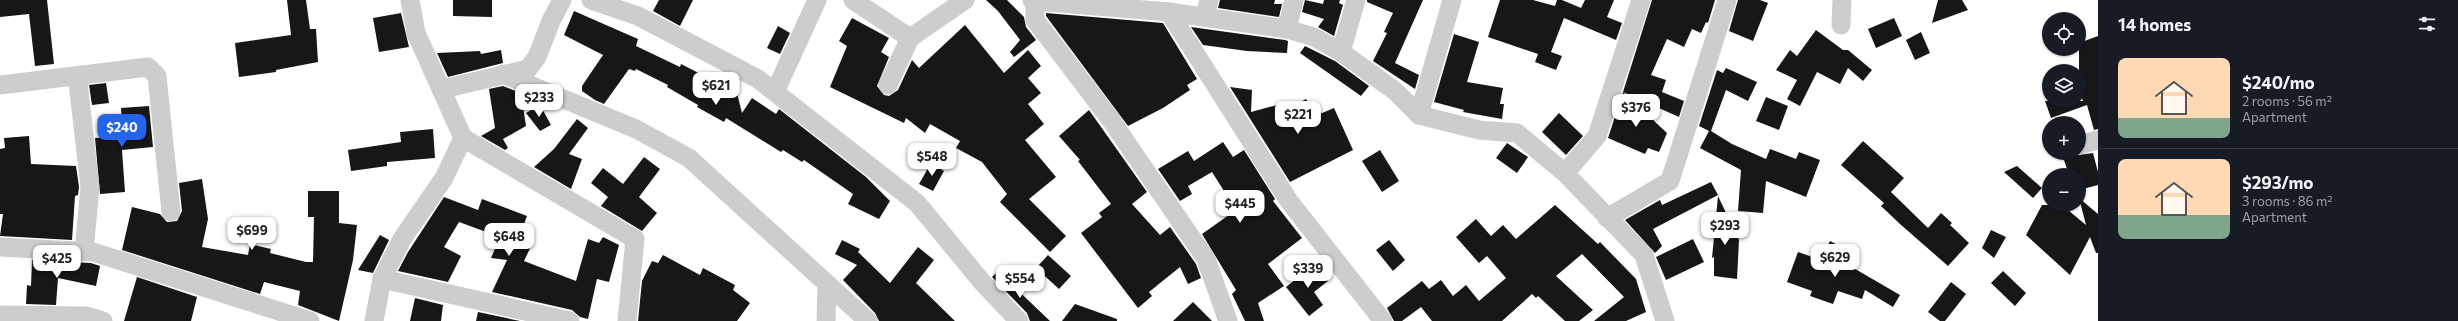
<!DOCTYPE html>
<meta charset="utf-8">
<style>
body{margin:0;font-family:Commissioner,sans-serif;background:#242831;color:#f1f3f6;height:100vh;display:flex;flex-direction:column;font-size:15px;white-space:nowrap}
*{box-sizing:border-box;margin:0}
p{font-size:13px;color:#9ea1a6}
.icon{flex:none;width:22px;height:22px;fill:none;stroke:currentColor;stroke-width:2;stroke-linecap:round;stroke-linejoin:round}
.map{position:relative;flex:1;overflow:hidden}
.drawer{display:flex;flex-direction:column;background:#171b24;width:360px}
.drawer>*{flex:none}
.fabs{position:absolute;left:2042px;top:12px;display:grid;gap:8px}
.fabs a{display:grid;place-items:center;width:44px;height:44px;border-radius:50%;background:#171b24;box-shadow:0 1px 3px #0004;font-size:20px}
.price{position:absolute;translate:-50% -34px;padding:0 9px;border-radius:8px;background:#fff;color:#222;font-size:13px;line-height:26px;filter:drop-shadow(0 1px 2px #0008)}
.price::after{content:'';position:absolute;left:50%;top:24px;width:12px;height:9px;margin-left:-6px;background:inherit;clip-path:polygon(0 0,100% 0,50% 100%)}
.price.current{background:#2563eb;color:#fff}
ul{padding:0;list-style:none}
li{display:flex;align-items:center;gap:12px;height:100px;padding:0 20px}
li+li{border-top:1px solid #363941}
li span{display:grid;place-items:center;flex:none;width:112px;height:80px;border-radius:8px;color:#555}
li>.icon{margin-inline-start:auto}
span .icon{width:48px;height:48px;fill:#fffc;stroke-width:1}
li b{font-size:17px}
h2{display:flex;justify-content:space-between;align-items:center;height:48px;padding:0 20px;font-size:17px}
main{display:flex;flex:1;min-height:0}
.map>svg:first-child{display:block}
.building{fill:#171717}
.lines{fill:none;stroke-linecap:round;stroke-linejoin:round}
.street{stroke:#cdcdcd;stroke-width:19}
</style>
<main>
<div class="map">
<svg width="2098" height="321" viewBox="0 0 2098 321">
<rect width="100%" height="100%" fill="#fff"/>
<!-- building -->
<g class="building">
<polygon points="0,0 47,0 54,64 35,66 29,14 0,17"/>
<polygon points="287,0 306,0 310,29 316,29 318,62 276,70 276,72 239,77 235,43 291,35"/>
<polygon points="453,0 492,0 492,17 453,16"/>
<polygon points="659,0 693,0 680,26 653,11"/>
<polygon points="986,0 1007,0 1024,17 1026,27 1036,40 1014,57 1010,52 1020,40 998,11"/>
<polygon points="1220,0 1275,0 1274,4 1282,4 1279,17 1218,8"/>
<polygon points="1305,0 1323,4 1324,0 1340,0 1339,3 1343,5 1334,36 1318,27 1324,19 1302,12"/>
<polygon points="1367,0 1423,0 1395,63 1419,75 1415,89 1373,61 1387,33 1384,32 1393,13 1367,2"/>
<polygon points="1500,0 1533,0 1555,6 1557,0 1562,0 1581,8 1585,0 1614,0 1607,17 1622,23 1616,40 1564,18 1551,52 1562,56 1556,70 1535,62 1538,54 1488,37"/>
<polygon points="1652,0 1715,0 1708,23 1706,22 1701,33 1692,29 1684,47 1667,39 1651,75 1666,80 1662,92 1684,101 1679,117 1623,92"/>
<polygon points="1738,0 1760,0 1768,3 1753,41 1729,31"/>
<polygon points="1938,0 1962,0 1968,10 1932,23"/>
<polygon points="574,11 638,39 636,46 680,67 681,64 722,85 724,82 736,89 742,113 752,98 776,114 779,109 866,177 890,201 879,219 848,204 853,194 804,160 802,162 783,150 781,152 726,118 724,122 697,107 698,105 667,87 668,85 636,69 635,71 629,69 604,104 595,100 582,91 582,86 603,55 564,35"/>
<polygon points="401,13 409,47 379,52 373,18"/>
<polygon points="1046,13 1163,23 1197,79 1187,85 1190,90 1163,108 1128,126 1046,16"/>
<polygon points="852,18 889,38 881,52 889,57 877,86 884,95 889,96 898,90 912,60 919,68 965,25 1004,73 1028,50 1041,66 1028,78 1041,93 1028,104 1044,124 1025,140 1056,177 1029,199 1066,236 1050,252 1000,202 1007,194 982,162 956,148 960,141 930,124 925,133 906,118 904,123 830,87 847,46 839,41"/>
<polygon points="1894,18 1902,36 1876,48 1868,29"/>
<polygon points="778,26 790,33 780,54 767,48"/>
<polygon points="1191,27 1285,40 1288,41 1287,53 1247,51 1203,45"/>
<polygon points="1816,30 1843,50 1848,50 1872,70 1863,81 1848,68 1840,84 1817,72 1800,106 1787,99 1797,80 1776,70 1790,50 1797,56"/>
<polygon points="1921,32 1930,53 1915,60 1906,40"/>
<polygon points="1454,34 1479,42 1467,82 1503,88 1500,104 1504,104 1502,119 1463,112 1464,110 1434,102"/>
<polygon points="2098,36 2098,129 2094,130 2087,105 2051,118 2045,101 2083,101 2079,88 2079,43"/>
<polygon points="1305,46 1335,61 1369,86 1361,96 1300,53"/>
<polygon points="501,50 503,63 448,77 437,53 480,51 481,54"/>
<polygon points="1726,68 1757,82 1748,101 1726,90 1711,131 1732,144 1766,159 1770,149 1796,159 1799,152 1820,160 1806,197 1766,181 1763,213 1738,211 1741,170 1700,148 1709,131 1699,126 1717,70 1723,73"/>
<polygon points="106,83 109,103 92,105 89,85"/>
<polygon points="503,86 521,93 526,126 503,139 508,148 505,150 481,136 495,128 489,89"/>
<polygon points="1230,87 1252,90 1251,112 1277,105 1281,112 1306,99 1315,116 1334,108 1353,150 1290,182"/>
<polygon points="1623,92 1667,133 1659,152 1648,148 1645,154 1608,138"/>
<polygon points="1766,97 1788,106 1779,130 1756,121"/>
<polygon points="540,105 551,125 540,131 526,113"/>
<polygon points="149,106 153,147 122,150 125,192 100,194 95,138 123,136 121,108"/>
<polygon points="1089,110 1147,192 1132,204 1160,235 1170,227 1196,264 1201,278 1188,284 1180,267 1149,292 1152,296 1138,308 1081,233 1102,217 1099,213 1111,204 1078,161 1080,160 1059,136"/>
<polygon points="1559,113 1583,136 1566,155 1542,132"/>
<polygon points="577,119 588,128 569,154 582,159 571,189 534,167 554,149"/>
<polygon points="433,129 435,158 387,162 387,166 351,171 348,150 401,142 400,132"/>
<polygon points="29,136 31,164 76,166 79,187 78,195 75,196 72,240 0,236 3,214 0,214 0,149 5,148 4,138"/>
<polygon points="1863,141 1904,178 1891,192 1928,228 1941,213 1952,223 1950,225 1969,243 1948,266 1900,224 1881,206 1884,203 1841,165"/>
<polygon points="1223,142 1233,157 1244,150 1275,199 1273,201 1302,238 1268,264 1284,286 1258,303 1264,321 1245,321 1232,294 1236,290 1202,234 1236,210 1212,172 1188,186 1192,194 1180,201 1158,169 1188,151 1194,161"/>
<polygon points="1507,143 1528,157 1517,173 1496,158"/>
<polygon points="1380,150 1399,181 1382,192 1362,161"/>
<polygon points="2093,153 2098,172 2098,185 2079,190 2079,175 2069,175 2063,157"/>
<polygon points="644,157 660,169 639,197 657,213 642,231 601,206 608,197 591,183 603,168 623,184"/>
<polygon points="931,163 944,171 933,191 919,184"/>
<polygon points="2017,166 2042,188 2033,198 2004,172"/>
<polygon points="202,179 208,219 202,247 248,255 250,244 271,249 270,253 306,262 313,262 314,217 308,217 308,191 339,191 339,223 357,225 353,260 339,321 298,305 300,291 264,282 260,294 122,250 132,207 160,214 167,222 177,221 182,211 179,183"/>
<polygon points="1711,182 1718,195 1653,229 1662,246 1655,253 1625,220 1660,200 1662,205"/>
<polygon points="1718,196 1739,240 1737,279 1714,276 1714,257 1712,258"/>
<polygon points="444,197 478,210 482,199 527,216 520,235 533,242 524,261 576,281 588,239 599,243 603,237 619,245 609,282 597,279 588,319 580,317 572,310 492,292 507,260 491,258 500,237 459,222 444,247 461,256 448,282 398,271 408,252"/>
<polygon points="2079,198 2098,214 2098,253 2096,253 2090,237 2070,275 2026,235 2042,205 2062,205 2086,225"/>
<polygon points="1555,205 1598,244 1600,242 1636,279 1646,312 1626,321 1594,321 1624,297 1582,254 1556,276 1593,310 1579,321 1565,321 1538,296 1536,298 1532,294 1502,321 1432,321 1421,307 1402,321 1394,321 1387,308 1422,281 1429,289 1441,280 1453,296 1466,285 1479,301 1506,278 1487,256 1479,263 1456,237 1476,219 1491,236 1503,225 1516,239"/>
<polygon points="1991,230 2006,237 1994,258 1982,248"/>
<polygon points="380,235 389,240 373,273 358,270"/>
<polygon points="1693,239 1704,262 1666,280 1656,257"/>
<polygon points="842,240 860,249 858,252 890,283 918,247 934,260 916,283 955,321 879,321 875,313 843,280 857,265 835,254"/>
<polygon points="1389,240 1405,260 1393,271 1376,250"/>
<polygon points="1830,241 1843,248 1838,259 1900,295 1893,307 1865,290 1862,299 1838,291 1833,304 1810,296 1812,291 1787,282 1798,252 1821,260"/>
<polygon points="663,255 700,275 703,268 735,285 733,290 750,303 737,321 638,321 642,281 652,261 658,263"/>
<polygon points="1048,255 1071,276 1059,289 1036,268"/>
<polygon points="32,260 91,263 100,266 96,286 58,278 56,305 26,304 27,285 31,286"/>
<polygon points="1315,264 1328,281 1314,292 1323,305 1309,316 1286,287"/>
<polygon points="998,271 1029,301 1050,321 1030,321 1027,313 992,277"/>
<polygon points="2003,271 2026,293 2015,306 1991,283"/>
<polygon points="137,277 197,297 191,321 124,321"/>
<polygon points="1951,282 1966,294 1945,321 1940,321 1928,312"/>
<polygon points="415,298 443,305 441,321 410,321"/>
<polygon points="1193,302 1212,321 1173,321"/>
<polygon points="1075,304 1117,319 1117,321 1062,321"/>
<polygon points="478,312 520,321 476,321"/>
</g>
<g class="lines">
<!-- street -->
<g class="street">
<polyline points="591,0 638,16 758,79 917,203 982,282 1019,321"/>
<polyline points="853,0 910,38"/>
<polyline points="1032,0 1035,1 1035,20 1111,120 1206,259 1228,321"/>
<polyline points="1035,1 1169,12 1287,29 1314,37 1341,52 1395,91 1419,115 1479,130 1517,133 1565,173 1644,255 1665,321"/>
<polyline points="1169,12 1289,201 1383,321"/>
<polyline points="1205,17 1209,0"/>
<polyline points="1841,25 1842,0"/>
<polyline points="1287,29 1294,0"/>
<polyline points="1341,52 1356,0"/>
<polyline points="503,74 636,129 689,158 868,321"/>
<polyline points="78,83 90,187 84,251"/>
<polyline points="0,85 148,67 157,76 171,212"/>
<polyline points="888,85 910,38 965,0"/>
<polyline points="443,89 528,69 537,57 551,21 562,0"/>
<polyline points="775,92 817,0"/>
<polyline points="1419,115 1452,0"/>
<polyline points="463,138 635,239 627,321"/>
<polyline points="2079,145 2098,140"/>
<polyline points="1565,173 1597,136 1641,0"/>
<polyline points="1607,218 1670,181 1727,0"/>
<polyline points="0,247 93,252 310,321"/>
<polyline points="382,279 570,321"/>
<polyline points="0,315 87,316 103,321"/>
<polyline points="374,321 382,279 402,239 444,178 463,138 416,33 410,0"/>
<polyline points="826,321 827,285"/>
</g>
</g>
</svg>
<div class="fabs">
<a><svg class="icon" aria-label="locate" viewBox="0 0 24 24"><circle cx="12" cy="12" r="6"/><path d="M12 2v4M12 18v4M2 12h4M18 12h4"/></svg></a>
<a><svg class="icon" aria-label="layers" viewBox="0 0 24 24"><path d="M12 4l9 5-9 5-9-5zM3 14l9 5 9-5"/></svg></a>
<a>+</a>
<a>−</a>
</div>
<b class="price" style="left:716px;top:106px">$621</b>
<b class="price" style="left:539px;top:118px">$233</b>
<b class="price" style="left:1636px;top:128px">$376</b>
<b class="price" style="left:1298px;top:135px">$221</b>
<b class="price current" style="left:122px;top:148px">$240</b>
<b class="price" style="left:932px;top:177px">$548</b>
<b class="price" style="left:1240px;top:224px">$445</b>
<b class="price" style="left:1725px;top:246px">$293</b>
<b class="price" style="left:252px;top:251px">$699</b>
<b class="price" style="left:509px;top:257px">$648</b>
<b class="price" style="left:1835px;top:278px">$629</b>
<b class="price" style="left:57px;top:279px">$425</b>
<b class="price" style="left:1308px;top:289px">$339</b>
<b class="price" style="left:1020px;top:299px">$554</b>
</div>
<section class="drawer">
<h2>14 homes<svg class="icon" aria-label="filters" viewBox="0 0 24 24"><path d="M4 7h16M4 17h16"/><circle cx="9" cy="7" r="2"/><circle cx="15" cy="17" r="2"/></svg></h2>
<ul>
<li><span style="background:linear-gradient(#ffd9b3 75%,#7fa58c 0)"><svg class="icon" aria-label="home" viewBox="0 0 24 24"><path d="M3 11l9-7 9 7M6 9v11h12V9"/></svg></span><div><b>$240/mo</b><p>2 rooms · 56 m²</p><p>Apartment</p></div></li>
<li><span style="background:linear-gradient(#ffd9b3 70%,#7fa58c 0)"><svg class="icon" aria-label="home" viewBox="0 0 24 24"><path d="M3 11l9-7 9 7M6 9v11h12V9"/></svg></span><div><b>$293/mo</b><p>3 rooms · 86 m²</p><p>Apartment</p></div></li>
</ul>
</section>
</main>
